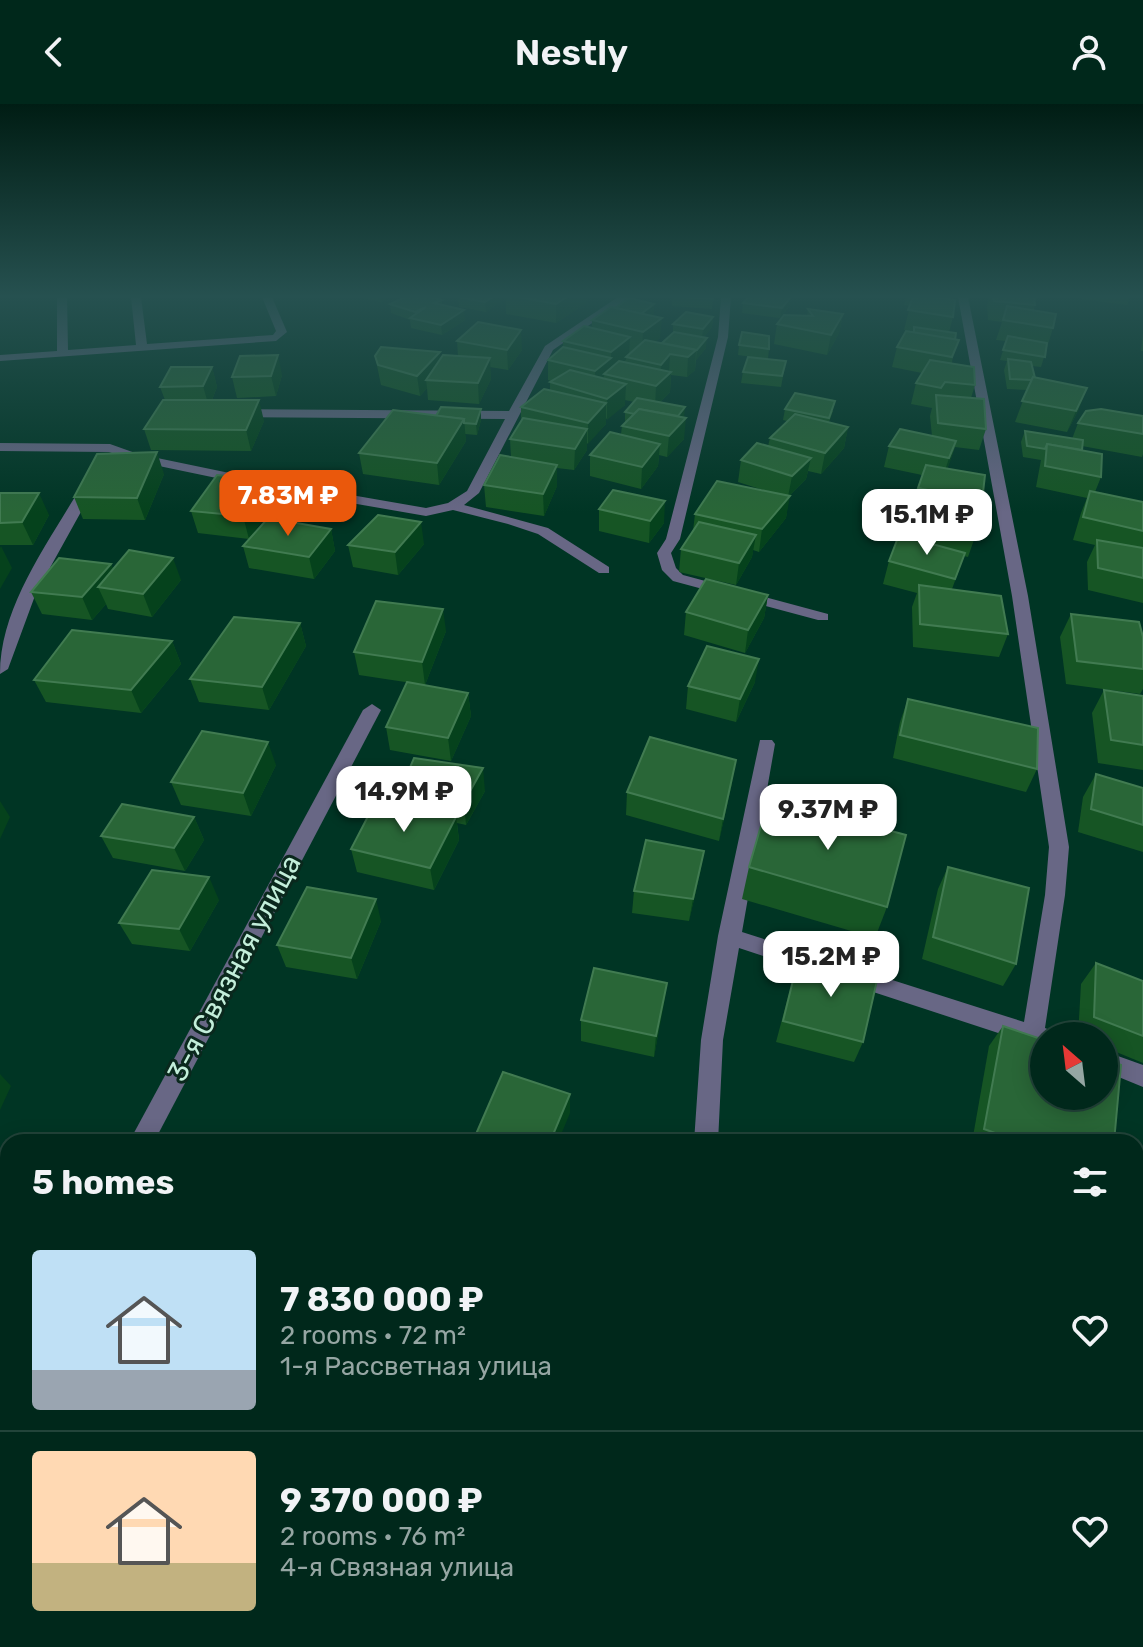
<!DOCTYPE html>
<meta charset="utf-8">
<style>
body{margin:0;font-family:Rubik,sans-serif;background:#0a3024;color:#f1f3f6;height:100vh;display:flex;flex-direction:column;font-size:30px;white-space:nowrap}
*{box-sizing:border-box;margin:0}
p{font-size:26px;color:#95a6a3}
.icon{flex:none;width:44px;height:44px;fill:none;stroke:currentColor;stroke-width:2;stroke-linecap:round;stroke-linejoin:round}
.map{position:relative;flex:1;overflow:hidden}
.sheet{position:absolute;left:0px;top:1030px;width:1144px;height:514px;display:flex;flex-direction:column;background:#00281b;border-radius:24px 24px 0 0;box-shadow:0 4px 20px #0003,0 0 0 2px #22443a}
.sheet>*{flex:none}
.needle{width:52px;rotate:332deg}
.fabs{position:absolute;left:1030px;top:918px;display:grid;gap:16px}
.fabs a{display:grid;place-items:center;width:88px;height:88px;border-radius:50%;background:#00281b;box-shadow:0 4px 20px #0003,0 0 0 2px #22443a;font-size:40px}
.price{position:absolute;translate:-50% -68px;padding:0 18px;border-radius:16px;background:#fff;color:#222;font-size:26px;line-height:52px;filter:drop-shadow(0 2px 4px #0008)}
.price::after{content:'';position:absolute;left:50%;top:48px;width:24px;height:18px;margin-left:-12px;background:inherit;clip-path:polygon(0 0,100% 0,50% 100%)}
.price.selected{background:#ea580c;color:#fff}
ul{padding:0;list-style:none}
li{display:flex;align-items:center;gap:24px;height:200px;padding:0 32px}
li+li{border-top:2px solid #22443a}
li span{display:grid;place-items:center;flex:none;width:224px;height:160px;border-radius:8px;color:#555}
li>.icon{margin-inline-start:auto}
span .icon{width:96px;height:96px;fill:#fffc;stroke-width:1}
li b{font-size:34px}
h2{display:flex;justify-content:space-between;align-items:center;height:96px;padding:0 32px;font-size:34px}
header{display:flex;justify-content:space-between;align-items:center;height:104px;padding:0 32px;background:#00281b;font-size:36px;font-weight:600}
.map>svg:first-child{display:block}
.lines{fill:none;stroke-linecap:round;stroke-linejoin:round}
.lane{fill:#686785;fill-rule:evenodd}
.street{fill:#686785;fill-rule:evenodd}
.wall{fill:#165524}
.shaded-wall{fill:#05421c}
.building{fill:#296637;stroke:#417b51;stroke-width:2}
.labels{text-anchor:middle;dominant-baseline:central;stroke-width:6;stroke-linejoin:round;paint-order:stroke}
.street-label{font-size:28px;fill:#c3eeda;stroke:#0a281d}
</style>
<header><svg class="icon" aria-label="back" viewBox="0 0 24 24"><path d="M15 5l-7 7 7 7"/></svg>Nestly<svg class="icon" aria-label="person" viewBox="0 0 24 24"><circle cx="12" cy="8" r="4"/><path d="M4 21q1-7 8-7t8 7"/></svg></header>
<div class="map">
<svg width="1143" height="1543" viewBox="0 0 1143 1543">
<rect width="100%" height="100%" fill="#003524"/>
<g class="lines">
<!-- lane -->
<polygon class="lane" points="721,193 731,193 728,233 680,435 671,449 676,464 683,471 828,510 828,516 818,516 673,477 662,466 657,449 666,435 718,233"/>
<!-- street -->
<g class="street">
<polygon points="57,193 67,193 68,246 136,241 131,193 141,193 147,240 273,231 276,227 262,193 272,193 287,228 276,237 0,257 0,251 57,247"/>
<polygon points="618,193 630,193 553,246 479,389 464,401 548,424 609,463 609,469 599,469 538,430 508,420 453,406 426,412 259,383 135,357 109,348 0,347 0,339 110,340 138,350 259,375 426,404 448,399 467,387 505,315 235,313 229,309 235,305 509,307 545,242"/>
<polygon points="958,193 968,193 1028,492 1069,743 1065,791 1045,924 1052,927 1054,932 1044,932 1044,944 739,844 723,936 718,1038 694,1038 701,936 718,832 760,636 772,636 775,640 742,828 1024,918 1045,791 1049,743 1012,492"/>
<path d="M90,375L97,379L36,489L8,565L0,570C0,501 50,437 83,379Z"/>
<polygon points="372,600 381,606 154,1038 129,1038 363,606"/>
<polygon points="1104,947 1143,961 1143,983 1104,967"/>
<polygon points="8,1273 8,1313 0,1317 0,1276"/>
<polygon points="631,1536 665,1536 664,1543 630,1543"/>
</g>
</g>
<!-- wall -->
<g class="wall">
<polygon points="358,193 389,193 381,198"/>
<polygon points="458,193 505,194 486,208 459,203"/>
<polygon points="506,193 586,193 586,199 556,219 506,210"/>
<polygon points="672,193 713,193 712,205 672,202"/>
<polygon points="791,193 789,203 780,214 742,209 743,199"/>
<polygon points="906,193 949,193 953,213 949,228 956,229 952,259 975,281 971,294 986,325 979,346 955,343 947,365 982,397 976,430 968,453 964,452 952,485 1008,530 999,553 913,543 912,503 917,489 883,480 889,457 908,434 916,407 911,406 922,371 884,363 889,342 932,332 930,312 932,304 911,300 916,279 922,269 892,263 897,243 913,227 904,226 910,202 904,201"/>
<polygon points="988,193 1038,193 1035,199 1034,206 1053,224 1041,263 1032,262 1035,274 1079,305 1067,328 1015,318 1027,286 1007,285 1004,266 1007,257 1000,256 1006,237 996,236 1002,218 988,216 987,201 989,193"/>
<polygon points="1082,193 1130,193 1127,201 1082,195"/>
<polygon points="442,196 442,201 465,216 442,231 411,224 410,216 391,209 390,200"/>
<polygon points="808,205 843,210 839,229 827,251 774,240 777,220 807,212"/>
<polygon points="654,210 651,212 660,234 655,238 661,239 673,229 673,220 713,213 712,223 704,233 706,244 696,256 695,266 687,273 671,271 670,288 660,298 684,314 684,335 667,353 659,351 658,362 641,385 590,372 590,351 621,330 622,322 625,319 625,308 634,298 625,296 625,301 606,315 606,320 587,340 587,346 574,366 557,364 557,382 544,412 486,403 484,381 511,353 510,335 521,316 521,303 550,287 550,278 551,277 548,276 548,256 563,243 563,237 592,224 592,216"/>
<polygon points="1143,228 1143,247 1141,247"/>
<polygon points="457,237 522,246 508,266 490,263 491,275 479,300 428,296 427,284 420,292 381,281 375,252 440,248 440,255 458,252"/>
<polygon points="739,241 769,245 768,255 784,267 781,283 741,279 743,268 752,253 738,251"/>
<polygon points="212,263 217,283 212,296 264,317 251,347 151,346 144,325 165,296 160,283"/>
<polygon points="282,271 276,292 237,294 232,273"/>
<polygon points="785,305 833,307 829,318 848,323 844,344 821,370 808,367 806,375 789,392 786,414 759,448 753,446 752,453 736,481 679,468 681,445 693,427 695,410 773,389 738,378 741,356 768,342 770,334 787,317 783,316"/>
<polygon points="436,312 481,316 477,331 465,330 466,337 439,381 363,370 359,349"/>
<polygon points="1143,312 1143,350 1142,353 1082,342 1082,346 1101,373 1095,388 1143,398 1143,499 1088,486 1087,458 1095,441 1073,436 1081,409 1087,394 1036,383 1041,356 1023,353 1021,338 1025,327 1072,335 1078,319"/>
<polygon points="164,370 145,416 83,415 74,393"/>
<polygon points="0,389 49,411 33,441 0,441"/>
<polygon points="275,399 250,433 331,425 335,447 314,475 249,464 243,442 249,435 198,429 191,407"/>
<polygon points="599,405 664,419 649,439 599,427"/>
<polygon points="424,440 398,471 353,463 348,441"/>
<polygon points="111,460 113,465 181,476 152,513 108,505 106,500 92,516 42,510 31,488"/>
<polygon points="768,491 764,514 745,549 684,531 686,508"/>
<polygon points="1071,510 1143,533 1143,585 1140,590 1066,580 1060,533"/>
<polygon points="300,519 306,542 269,606 199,598 190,575"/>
<polygon points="446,527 425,581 359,571 354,548"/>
<polygon points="172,537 181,560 141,609 46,598 34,576"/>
<polygon points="755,578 736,618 686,605 688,582"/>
<polygon points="1104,586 1143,592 1143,666 1098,659 1092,609"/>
<polygon points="468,589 471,612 451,657 390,646 386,623"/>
<polygon points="908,595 1037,665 1026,688 893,654 900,618"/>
<polygon points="276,661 251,712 181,701 171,678"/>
<polygon points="1096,670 1143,684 1143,748 1078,728 1083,693"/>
<polygon points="732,679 719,737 626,711 627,688"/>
<polygon points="401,685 485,687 466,721 457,719 459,736 434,786 357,768 351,745 404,702"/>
<polygon points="194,713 204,736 185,767 113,754 101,732"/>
<polygon points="704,747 700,769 689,817 632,809 634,787"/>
<polygon points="749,763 887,803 875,834 742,795"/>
<polygon points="948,763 1016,860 1003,882 922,855 938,785"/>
<polygon points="219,796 190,847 132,840 119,819"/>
<polygon points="381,817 357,875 286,863 277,841"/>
<polygon points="799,852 863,938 854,958 776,938"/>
<polygon points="1096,859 1143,877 1143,959 1104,943 1104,932 1078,932 1081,880"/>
<polygon points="667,879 654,953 581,937 581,916"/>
<polygon points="1003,922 1114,1038 972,1038 989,942"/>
</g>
<!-- shaded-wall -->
<g class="shaded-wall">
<polygon points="380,193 389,193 381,198"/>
<polygon points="493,193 505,193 505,194 486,208 485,198"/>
<polygon points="567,193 586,193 586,199 556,219 556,200"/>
<polygon points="791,193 789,203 780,214 782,204"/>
<polygon points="654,200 654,210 632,225 633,215"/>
<polygon points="464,206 465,216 442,231 441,221"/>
<polygon points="843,210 839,229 827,251 831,231"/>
<polygon points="713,213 712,223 702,235 703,225"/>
<polygon points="662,214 660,234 642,248 643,228"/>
<polygon points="521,226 522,246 508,266 507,246"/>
<polygon points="630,233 629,253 626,253 626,256 611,268 604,270 604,280 595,288 595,267 611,254 611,248"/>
<polygon points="707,234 706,244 696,256 697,246"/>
<polygon points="696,246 695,266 687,273 688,253"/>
<polygon points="440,248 442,268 426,276 427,284 420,292 417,272"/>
<polygon points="670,250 669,270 671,268 670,288 655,303 656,282 660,279 661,261"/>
<polygon points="278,251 282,271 276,292 271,272"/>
<polygon points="490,254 491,275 479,300 478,279"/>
<polygon points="212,263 217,283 209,303 203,282"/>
<polygon points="626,280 625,301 607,316 607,295"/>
<polygon points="1087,284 1079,305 1067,328 1076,307"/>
<polygon points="259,296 264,317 251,347 246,326"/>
<polygon points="606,299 606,320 588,340 588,319"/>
<polygon points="685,303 684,314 686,314 684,335 667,353 669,332 674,318"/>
<polygon points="481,305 481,316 477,331 476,320"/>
<polygon points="464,315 466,337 439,381 437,359"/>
<polygon points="848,323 844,344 821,370 825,349"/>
<polygon points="587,325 587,346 574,366 575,345"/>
<polygon points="956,337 950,358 942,376 949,354"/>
<polygon points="660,340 658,362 641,385 642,363"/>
<polygon points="157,348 164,370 145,416 137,394"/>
<polygon points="811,354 806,375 788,393 792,372"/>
<polygon points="557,361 557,382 544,412 543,390"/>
<polygon points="270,377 275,399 249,435 243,412"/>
<polygon points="39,389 49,411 33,441 22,418"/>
<polygon points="790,392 786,414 759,448 762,425"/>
<polygon points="665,397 664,419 649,439 650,417"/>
<polygon points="421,418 424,440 398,471 395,448"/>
<polygon points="331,425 335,447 314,475 309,453"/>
<polygon points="756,431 752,453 736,481 739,459"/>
<polygon points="1,442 12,464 0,485 0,444"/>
<polygon points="173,454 181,476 152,513 143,490"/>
<polygon points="111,460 121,483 98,483 106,500 92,516 82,493"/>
<polygon points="768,491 764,514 745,549 748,526"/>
<polygon points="443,505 446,527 425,581 422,558"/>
<polygon points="300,519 306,542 269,606 262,583"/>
<polygon points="172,537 181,560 141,609 131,586"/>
<polygon points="759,555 755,578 736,618 740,595"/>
<polygon points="468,589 471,612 451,657 448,634"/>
<polygon points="268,638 276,661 251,712 243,689"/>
<polygon points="736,656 732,679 719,737 723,715"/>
<polygon points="483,664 485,687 466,721 464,698"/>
<polygon points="0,697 10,713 0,735"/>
<polygon points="194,713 204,736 185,767 174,744"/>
<polygon points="456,713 459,736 434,786 430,764"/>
<polygon points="704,747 700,769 689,817 693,795"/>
<polygon points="209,773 219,796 190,847 179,825"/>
<polygon points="376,795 381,817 357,875 351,854"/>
<polygon points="667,879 664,900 654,953 656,932"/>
<polygon points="0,970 11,982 0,1006"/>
<polygon points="570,990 570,1009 558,1038 550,1038"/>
<polygon points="8,1137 8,1198 0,1215 0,1154"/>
<polygon points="8,1450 8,1503 0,1519 0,1466"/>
</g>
<!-- building -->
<g class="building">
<polygon points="405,193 432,193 442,196 434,199 464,206 441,221 410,214 426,203 415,208 390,200"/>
<polygon points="458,193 493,193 485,198"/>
<polygon points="518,193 567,193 556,200"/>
<polygon points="682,193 713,193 713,195"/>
<polygon points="748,193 791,193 782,204 743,199"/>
<polygon points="913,193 934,193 955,196 953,213 908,206"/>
<polygon points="993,193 1034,193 1035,201 994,197"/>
<polygon points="629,194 654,200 641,210 615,204"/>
<polygon points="1007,202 1056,210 1053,224 1003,216"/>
<polygon points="611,203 662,214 643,228 592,216"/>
<polygon points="808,205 843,210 831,231 777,220 784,211 813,212"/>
<polygon points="686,208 713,213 703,225 673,220"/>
<polygon points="478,218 521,226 507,246 457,237"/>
<polygon points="584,222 630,233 611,248 563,237"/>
<polygon points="914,223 956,229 955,236 914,229"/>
<polygon points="906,227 959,236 952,253 897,243"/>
<polygon points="674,228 707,234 697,246 662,239"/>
<polygon points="742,228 769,232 769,245 739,241"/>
<polygon points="1008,232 1047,239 1045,253 1003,246"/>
<polygon points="645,236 696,246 688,253 670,250 661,261 626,253"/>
<polygon points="381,243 440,248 417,272 378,261 375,252"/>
<polygon points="563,243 611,254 595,267 548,256"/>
<polygon points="278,251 271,272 232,273 240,252"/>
<polygon points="443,251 490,254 478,279 426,276"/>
<polygon points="748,253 786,257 782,272 743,268"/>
<polygon points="1008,255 1031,258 1035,274 1033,273 1032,276 1010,275"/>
<polygon points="930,256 974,263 975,281 945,278 941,284 916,279"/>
<polygon points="619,257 671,268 656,282 604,270"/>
<polygon points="171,263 212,263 203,282 160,283"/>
<polygon points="570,266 626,280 607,295 550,278"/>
<polygon points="1033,273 1087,284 1076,307 1022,297"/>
<polygon points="544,285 606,299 588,319 521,303"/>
<polygon points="795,289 835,297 829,314 785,305"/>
<polygon points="936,291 984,295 986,325 938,319"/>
<polygon points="637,294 685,303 678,312 639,305 634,310 625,308"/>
<polygon points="163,296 259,296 246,326 144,325"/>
<polygon points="441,303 481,305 476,320 464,319 464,315 436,312"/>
<polygon points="639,305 686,314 669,332 622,322"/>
<polygon points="1101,305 1143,312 1143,330 1078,319 1086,307"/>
<polygon points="393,306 464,315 437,359 359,349"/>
<polygon points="795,310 848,323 825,349 770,334"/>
<polygon points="523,314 587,325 575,345 510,335"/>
<polygon points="900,325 956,337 949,354 889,342"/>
<polygon points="1025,327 1083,336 1082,346 1047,340 1045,345 1027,342"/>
<polygon points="610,328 660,340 642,363 590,351"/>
<polygon points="757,339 811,354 792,372 741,356"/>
<polygon points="1047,340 1102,350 1101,373 1045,362"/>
<polygon points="157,348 137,394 74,393 97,350"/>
<polygon points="500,351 557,361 543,390 484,381"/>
<polygon points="926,361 985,371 982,397 918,384"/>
<polygon points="217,371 270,377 243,412 191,407"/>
<polygon points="717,377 790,392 762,425 695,410"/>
<polygon points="613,386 665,397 650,417 599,405"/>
<polygon points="1090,387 1143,398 1143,427 1083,413"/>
<polygon points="0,389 39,389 22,418 0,419"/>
<polygon points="920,390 982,402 976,430 912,419"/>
<polygon points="378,411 421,418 395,448 348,441"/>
<polygon points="268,414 331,425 309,453 243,442"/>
<polygon points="699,418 756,431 739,459 681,445"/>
<polygon points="899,431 965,449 955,475 889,457"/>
<polygon points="1097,436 1143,444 1143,474 1098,464"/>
<polygon points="129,446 173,454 143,490 98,483"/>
<polygon points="59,454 111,460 82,493 31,488"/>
<polygon points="706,475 768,491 748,526 686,508"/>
<polygon points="919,481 1001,492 1008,530 920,520"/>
<polygon points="376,497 443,505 422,558 354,548"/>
<polygon points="1071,510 1139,518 1143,533 1143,565 1077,557"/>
<polygon points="234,513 300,519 262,583 190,575"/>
<polygon points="72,526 172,537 131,586 34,576"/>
<polygon points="707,542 759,555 740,595 688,582"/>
<polygon points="407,578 468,589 448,634 386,623"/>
<polygon points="1104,586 1143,592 1143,641 1111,636"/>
<polygon points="908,595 1038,624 1037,665 900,631"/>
<polygon points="202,627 268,638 243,689 171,678"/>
<polygon points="650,633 736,656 723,715 627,688"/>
<polygon points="414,654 483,664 464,698 401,685"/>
<polygon points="1096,670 1143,684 1143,721 1091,705"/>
<polygon points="769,694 906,731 887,803 749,763"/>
<polygon points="376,697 456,713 430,764 351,745"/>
<polygon points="122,700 194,713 174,744 101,732"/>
<polygon points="646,736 704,747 693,795 634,787"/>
<polygon points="948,763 1029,784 1016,860 933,833"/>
<polygon points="152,766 209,773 179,825 119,819"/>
<polygon points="307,783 376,795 351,854 277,841"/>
<polygon points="799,852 878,872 863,938 783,917"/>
<polygon points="1096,859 1143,877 1143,932 1094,913"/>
<polygon points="594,864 667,879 656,932 581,916"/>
<polygon points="1003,922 1044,936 1044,992 1104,992 1104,955 1121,961 1114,1038 1020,1038 984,1025"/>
<polygon points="503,968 570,990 550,1038 476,1038 473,1037"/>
<polygon points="0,1099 8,1099 8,1137 0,1154"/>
<polygon points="8,1335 8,1386 0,1383 0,1350"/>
<polygon points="0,1427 8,1430 8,1450 0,1466"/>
<polygon points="543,1536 595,1536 594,1543 558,1543"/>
</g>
<!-- sky -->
<linearGradient id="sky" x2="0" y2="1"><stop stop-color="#001d14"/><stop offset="0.47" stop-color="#265150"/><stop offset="1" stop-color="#265150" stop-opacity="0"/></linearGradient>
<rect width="1143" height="409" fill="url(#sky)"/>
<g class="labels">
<!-- street labels -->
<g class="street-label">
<text transform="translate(234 864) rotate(-62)">3-я Связная улица</text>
</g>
</g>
</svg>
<div class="fabs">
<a><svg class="needle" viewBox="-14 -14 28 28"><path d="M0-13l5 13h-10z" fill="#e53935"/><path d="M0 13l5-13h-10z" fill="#95a6a3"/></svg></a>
</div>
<b class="price selected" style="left:288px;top:434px">7.83M ₽</b>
<b class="price" style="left:927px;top:453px">15.1M ₽</b>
<b class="price" style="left:404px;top:730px">14.9M ₽</b>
<b class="price" style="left:828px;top:748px">9.37M ₽</b>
<b class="price" style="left:831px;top:895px">15.2M ₽</b>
<section class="sheet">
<h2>5 homes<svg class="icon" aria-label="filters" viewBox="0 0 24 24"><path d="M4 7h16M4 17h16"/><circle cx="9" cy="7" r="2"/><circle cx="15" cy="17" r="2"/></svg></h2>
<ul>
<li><span style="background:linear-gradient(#bfe0f5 75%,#9aa5b1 0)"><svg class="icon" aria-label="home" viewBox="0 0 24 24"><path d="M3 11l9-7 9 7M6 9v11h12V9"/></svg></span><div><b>7 830 000 ₽</b><p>2 rooms · 72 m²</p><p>1-я Рассветная улица</p></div><svg class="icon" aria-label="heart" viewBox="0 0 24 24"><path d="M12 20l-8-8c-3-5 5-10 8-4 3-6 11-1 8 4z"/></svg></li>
<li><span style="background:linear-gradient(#ffd9b3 70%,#c2b280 0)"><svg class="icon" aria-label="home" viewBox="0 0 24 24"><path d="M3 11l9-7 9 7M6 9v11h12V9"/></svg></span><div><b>9 370 000 ₽</b><p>2 rooms · 76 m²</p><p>4-я Связная улица</p></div><svg class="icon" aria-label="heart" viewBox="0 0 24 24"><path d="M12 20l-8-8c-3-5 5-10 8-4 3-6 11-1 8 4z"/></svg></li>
</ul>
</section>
</div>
